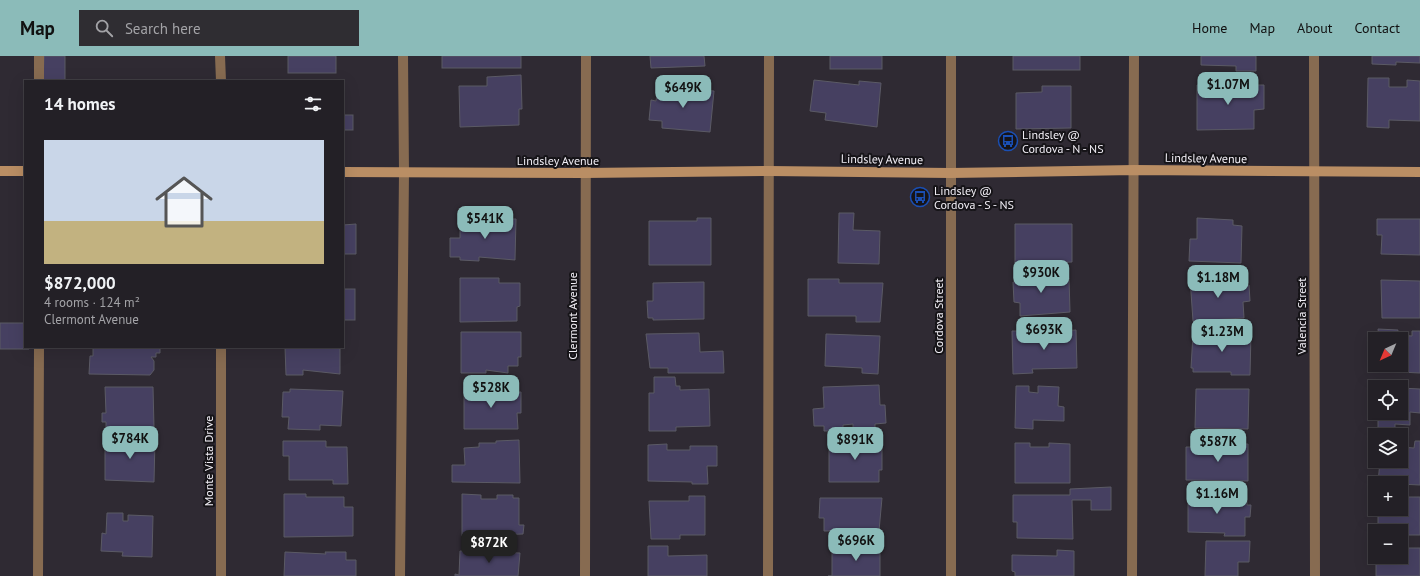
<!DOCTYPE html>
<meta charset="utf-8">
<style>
body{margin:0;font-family:"PT Sans",sans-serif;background:#2f2d32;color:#f1f3f6;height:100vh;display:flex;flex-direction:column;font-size:15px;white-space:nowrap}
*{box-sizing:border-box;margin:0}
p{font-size:13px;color:#a3a3a7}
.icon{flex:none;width:22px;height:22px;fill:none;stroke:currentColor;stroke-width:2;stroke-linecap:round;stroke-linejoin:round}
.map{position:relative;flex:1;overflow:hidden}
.sheet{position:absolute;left:24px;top:24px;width:320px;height:268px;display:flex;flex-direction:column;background:#232026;border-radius:0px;box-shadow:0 4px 16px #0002,0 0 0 1px #403e43}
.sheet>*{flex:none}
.needle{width:26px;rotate:224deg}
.tools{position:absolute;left:1368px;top:276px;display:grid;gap:8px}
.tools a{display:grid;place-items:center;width:40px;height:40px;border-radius:0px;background:#232026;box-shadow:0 4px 16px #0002,0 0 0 1px #403e43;font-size:20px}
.price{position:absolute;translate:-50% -34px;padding:0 9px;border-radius:8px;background:#8bbbb9;color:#111;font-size:13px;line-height:26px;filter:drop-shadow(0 1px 2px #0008)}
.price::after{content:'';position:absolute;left:50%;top:24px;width:12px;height:9px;margin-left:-6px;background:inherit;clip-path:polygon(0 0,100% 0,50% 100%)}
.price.active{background:#222;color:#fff}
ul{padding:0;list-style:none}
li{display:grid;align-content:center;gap:8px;height:212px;padding:0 20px}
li+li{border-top:1px solid #403e43}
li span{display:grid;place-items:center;height:124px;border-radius:0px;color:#555}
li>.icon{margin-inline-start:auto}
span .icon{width:72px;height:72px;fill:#fffc;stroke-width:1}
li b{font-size:17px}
h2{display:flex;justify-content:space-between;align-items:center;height:48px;padding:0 20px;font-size:17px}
header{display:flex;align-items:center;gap:24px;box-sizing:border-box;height:56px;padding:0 20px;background:#8bbbb9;color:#111}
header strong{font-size:19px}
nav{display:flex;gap:22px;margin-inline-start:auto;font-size:14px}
.search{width:280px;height:36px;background:#2f2d32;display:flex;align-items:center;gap:10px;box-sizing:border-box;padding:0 14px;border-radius:0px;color:#a3a3a7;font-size:15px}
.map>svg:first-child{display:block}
.building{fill:#464061;stroke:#5b5a65}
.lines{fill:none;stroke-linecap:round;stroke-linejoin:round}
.lane{stroke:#876b51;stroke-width:10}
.street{stroke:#876b51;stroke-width:10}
.secondary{stroke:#ba8e64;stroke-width:10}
.labels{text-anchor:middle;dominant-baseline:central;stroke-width:4;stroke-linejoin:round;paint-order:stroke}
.poi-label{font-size:12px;fill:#f2eff6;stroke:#161418;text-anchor:start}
.street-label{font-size:12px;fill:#f2eff6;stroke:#161418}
</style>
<header>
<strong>Map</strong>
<div class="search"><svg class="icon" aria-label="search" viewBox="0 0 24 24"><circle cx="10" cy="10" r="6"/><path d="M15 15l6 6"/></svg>Search here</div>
<nav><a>Home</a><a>Map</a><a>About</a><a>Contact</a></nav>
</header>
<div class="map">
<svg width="1420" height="520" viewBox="0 0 1420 520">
<rect width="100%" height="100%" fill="#2f2a33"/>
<!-- building -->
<g class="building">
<polygon points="44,0 65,0 65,25 43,25"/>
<rect x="288" y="0" width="48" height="17"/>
<rect x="442" y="0" width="79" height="12"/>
<polygon points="650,0 704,0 705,10 651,12"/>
<rect x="830" y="0" width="52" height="13"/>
<rect x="1013" y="0" width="67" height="14"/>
<polygon points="1201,0 1256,0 1256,15 1236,15 1236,10 1201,9"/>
<polygon points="1372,0 1420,0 1420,7 1396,6 1396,9 1372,8"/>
<polygon points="521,19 522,53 519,53 519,69 460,71 459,30 487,30 487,21"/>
<polygon points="1368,22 1389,22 1389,31 1407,31 1407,24 1420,25 1420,65 1389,64 1389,72 1367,71"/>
<polygon points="814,24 859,29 859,25 881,27 877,71 825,64 826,57 810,55"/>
<polygon points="1197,29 1264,29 1264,53 1254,54 1254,73 1197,74"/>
<polygon points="658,30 714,35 710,76 662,72 662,65 649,64 651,44 656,45"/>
<polygon points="1042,30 1071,30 1071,72 1016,73 1016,37 1042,36"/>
<rect x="343" y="59" width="10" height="15"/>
<polygon points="839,157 854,157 853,174 880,175 879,208 838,207"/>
<polygon points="460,161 488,161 488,168 499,168 499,163 516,163 515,204 479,201 479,205 460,204 460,201 450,201 450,182 460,182"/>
<polygon points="697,162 711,162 711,209 649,209 649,165 697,165"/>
<polygon points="1197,162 1233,164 1233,169 1242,170 1241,207 1189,205 1190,183 1197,183"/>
<polygon points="1377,163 1420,163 1420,199 1381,198 1382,179 1377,179"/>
<polygon points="356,168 356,198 344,198 343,202 343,169"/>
<polygon points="1015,168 1072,168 1072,206 1015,208"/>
<polygon points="1036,212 1036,224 1069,222 1070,256 1020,260 1020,247 1014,246 1013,226 1020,225 1020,213"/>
<polygon points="1211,221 1212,226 1244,224 1244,229 1249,229 1250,245 1243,246 1244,262 1193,265 1190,222"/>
<polygon points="460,222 499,222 499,227 520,227 520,250 517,251 517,265 460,266"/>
<polygon points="808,223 839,223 839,227 883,227 880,266 856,266 856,260 808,260"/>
<polygon points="1381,224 1420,225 1420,262 1382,262"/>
<polygon points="704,226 704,263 653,264 653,262 648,262 647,245 653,245 653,227"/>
<rect x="343" y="233" width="12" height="31"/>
<polygon points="0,267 25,267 25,291 29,291 29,293 0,293"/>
<polygon points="1378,273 1398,274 1397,279 1412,280 1412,275 1420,275 1420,317 1379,315 1379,309 1401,309 1401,283 1379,283"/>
<polygon points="1076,274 1077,312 1032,313 1033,317 1013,318 1012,275 1031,275 1031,277"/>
<polygon points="461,276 521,276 521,301 518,301 518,310 508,310 508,317 486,314 486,317 461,317"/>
<polygon points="699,277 700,296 723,295 724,317 668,317 668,312 650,312 646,278"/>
<polygon points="1230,277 1251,277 1250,319 1231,319 1231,316 1193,316 1193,312 1191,312 1193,278 1230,279"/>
<polygon points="826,278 880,280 878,318 862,317 862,312 825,310"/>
<polygon points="93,291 160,291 160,297 156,297 156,301 151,301 154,305 154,314 150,319 89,318 90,300 93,300"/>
<polygon points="285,291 340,291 340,318 303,314 303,319 286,319"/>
<polygon points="654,321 675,321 676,330 680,330 680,334 709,333 710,370 676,371 676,375 649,375 649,337 654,337"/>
<polygon points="879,329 880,349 885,349 886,367 875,368 875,373 853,374 853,368 843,369 843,375 824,375 824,370 814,370 813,353 824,352 823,331"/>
<polygon points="494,330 494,337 521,336 521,357 517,357 518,373 464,373 464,331"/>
<polygon points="1016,330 1029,330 1029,336 1038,337 1038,330 1059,331 1058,350 1064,351 1064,365 1033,364 1033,373 1015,372"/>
<polygon points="105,331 153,331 154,372 106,373 106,366 102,366 102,357 106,357"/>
<polygon points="1401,332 1420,333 1420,357 1410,356 1410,369 1395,368 1395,372 1378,372 1378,357 1401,357"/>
<polygon points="290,333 343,335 341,370 320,369 320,374 288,373 289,361 282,361 283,336 290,336"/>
<polygon points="1196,333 1249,333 1248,373 1195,372"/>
<polygon points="105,382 155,383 154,426 105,424"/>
<polygon points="879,382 878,392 882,392 882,414 879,414 879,426 829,426 829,387 857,387 857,383"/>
<polygon points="519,384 520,427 452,426 452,409 465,409 464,392 479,391 479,387 496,387 496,385"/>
<polygon points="283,385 326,385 326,391 347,391 348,428 333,428 333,424 289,424 289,400 283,400"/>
<polygon points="1415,385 1420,385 1420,429 1378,427 1380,405 1401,405 1401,391 1414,392"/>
<polygon points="1015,387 1030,387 1030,391 1049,391 1049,387 1070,388 1070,427 1015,427"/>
<polygon points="667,388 667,394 690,394 690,390 717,390 717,410 707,410 708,428 692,428 692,426 648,425 648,389"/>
<polygon points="1200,388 1248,388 1248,425 1186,424 1186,391 1200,391"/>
<polygon points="1111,431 1111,454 1091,454 1091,444 1072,444 1073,483 1017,482 1017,466 1013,466 1013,439 1070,439 1070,433"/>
<polygon points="284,438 306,438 306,441 344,441 344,451 353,451 353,480 284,481"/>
<polygon points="462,438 481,439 481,443 497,443 497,439 513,439 513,442 519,442 519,469 524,469 523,478 462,480"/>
<polygon points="1188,438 1206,438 1206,443 1247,443 1247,449 1251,449 1250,461 1245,461 1245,480 1224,480 1225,477 1188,476"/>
<polygon points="689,440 705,440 705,479 680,479 680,483 651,483 649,445 689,445"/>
<polygon points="1401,441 1420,441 1420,479 1401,479 1401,475 1378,475 1378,458 1386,458 1386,453 1401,453"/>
<polygon points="820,442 882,442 879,475 824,475 824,462 819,462"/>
<polygon points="107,457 123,457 123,465 128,465 128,459 153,460 152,501 122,500 123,496 101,495 102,477 106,478"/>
<polygon points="1206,485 1250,485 1249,506 1238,506 1238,520 1205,520"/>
<polygon points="648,490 668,490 668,500 707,499 707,520 648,520"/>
<polygon points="880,492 880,520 828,520 832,520 832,493"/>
<polygon points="1401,492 1420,492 1420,520 1376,520 1376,501 1401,501"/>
<polygon points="1057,494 1074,495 1074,520 1015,520 1015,516 1012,515 1012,499 1057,500"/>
<polygon points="460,495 520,497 518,520 455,520 455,518 459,519"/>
<polygon points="285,496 326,498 325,496 346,496 346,504 356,504 356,520 284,520"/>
</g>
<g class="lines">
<!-- lane -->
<g class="lane">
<polyline points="39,0 39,25"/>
<polyline points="38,520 39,291"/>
<polyline points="400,520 404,116 403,0"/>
<polyline points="768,520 769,0"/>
<polyline points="1132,520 1134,0"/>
</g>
<!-- street -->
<g class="street">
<polyline points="220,0 221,25"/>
<polyline points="951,0 951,520"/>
<polyline points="1314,0 1315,520"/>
<polyline points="221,520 221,291"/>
<polyline points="585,520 586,0"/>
</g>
<!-- secondary -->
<g class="secondary">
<polyline points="0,115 25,115"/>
<polyline points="343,116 584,117 769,115 950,117 1134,114 1420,116"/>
</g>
</g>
<!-- icons -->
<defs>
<g id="bus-ring" transform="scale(1)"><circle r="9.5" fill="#161418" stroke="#1a4fb4" stroke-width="1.5"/><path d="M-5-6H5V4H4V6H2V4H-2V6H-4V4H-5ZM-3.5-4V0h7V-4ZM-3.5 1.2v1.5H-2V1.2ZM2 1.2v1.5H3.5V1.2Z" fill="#1a4fb4"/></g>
</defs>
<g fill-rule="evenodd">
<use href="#bus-ring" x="1008" y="85"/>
<use href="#bus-ring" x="920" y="141"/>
</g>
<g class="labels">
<!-- poi labels -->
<g class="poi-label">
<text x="1022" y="78">Lindsley @<tspan x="1022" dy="14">Cordova - N - NS</tspan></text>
<text x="934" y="134">Lindsley @<tspan x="934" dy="14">Cordova - S - NS</tspan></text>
</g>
<!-- street labels -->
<g class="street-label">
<text transform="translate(1206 102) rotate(1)">Lindsley Avenue</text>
<text transform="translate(882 103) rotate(1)">Lindsley Avenue</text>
<text x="558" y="104">Lindsley Avenue</text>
<text transform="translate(572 260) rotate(-90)">Clermont Avenue</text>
<text transform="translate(938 260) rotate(-90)">Cordova Street</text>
<text transform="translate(1301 260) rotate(-90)">Valencia Street</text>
<text transform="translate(208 405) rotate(-90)">Monte Vista Drive</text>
</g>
</g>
</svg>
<div class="tools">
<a><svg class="needle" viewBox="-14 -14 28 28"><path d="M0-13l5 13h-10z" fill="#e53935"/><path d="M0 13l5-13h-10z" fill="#a3a3a7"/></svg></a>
<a><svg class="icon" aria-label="locate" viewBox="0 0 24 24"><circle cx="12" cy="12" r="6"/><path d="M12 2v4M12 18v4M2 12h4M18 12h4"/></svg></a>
<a><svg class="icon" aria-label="layers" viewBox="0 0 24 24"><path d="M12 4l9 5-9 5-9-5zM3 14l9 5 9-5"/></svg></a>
<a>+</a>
<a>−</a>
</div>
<b class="price" style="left:1228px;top:50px">$1.07M</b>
<b class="price" style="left:683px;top:53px">$649K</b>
<b class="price" style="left:485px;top:184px">$541K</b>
<b class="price" style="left:1041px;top:238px">$930K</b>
<b class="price" style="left:1218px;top:243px">$1.18M</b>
<b class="price" style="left:1044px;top:295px">$693K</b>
<b class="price" style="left:1222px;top:297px">$1.23M</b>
<b class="price" style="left:491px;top:353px">$528K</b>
<b class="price" style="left:130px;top:404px">$784K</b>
<b class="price" style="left:855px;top:405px">$891K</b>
<b class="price" style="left:1218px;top:407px">$587K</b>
<b class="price" style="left:1217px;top:459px">$1.16M</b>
<b class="price" style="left:856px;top:506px">$696K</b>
<b class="price active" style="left:489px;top:508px">$872K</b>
<section class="sheet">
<h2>14 homes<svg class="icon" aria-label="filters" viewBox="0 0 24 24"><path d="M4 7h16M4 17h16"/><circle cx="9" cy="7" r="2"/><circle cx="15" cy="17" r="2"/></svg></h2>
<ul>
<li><span style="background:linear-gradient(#c9d6e8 65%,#c2b280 0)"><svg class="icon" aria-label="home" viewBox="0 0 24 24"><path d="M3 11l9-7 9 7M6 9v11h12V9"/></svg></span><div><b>$872,000</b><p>4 rooms · 124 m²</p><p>Clermont Avenue</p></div></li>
</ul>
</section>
</div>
